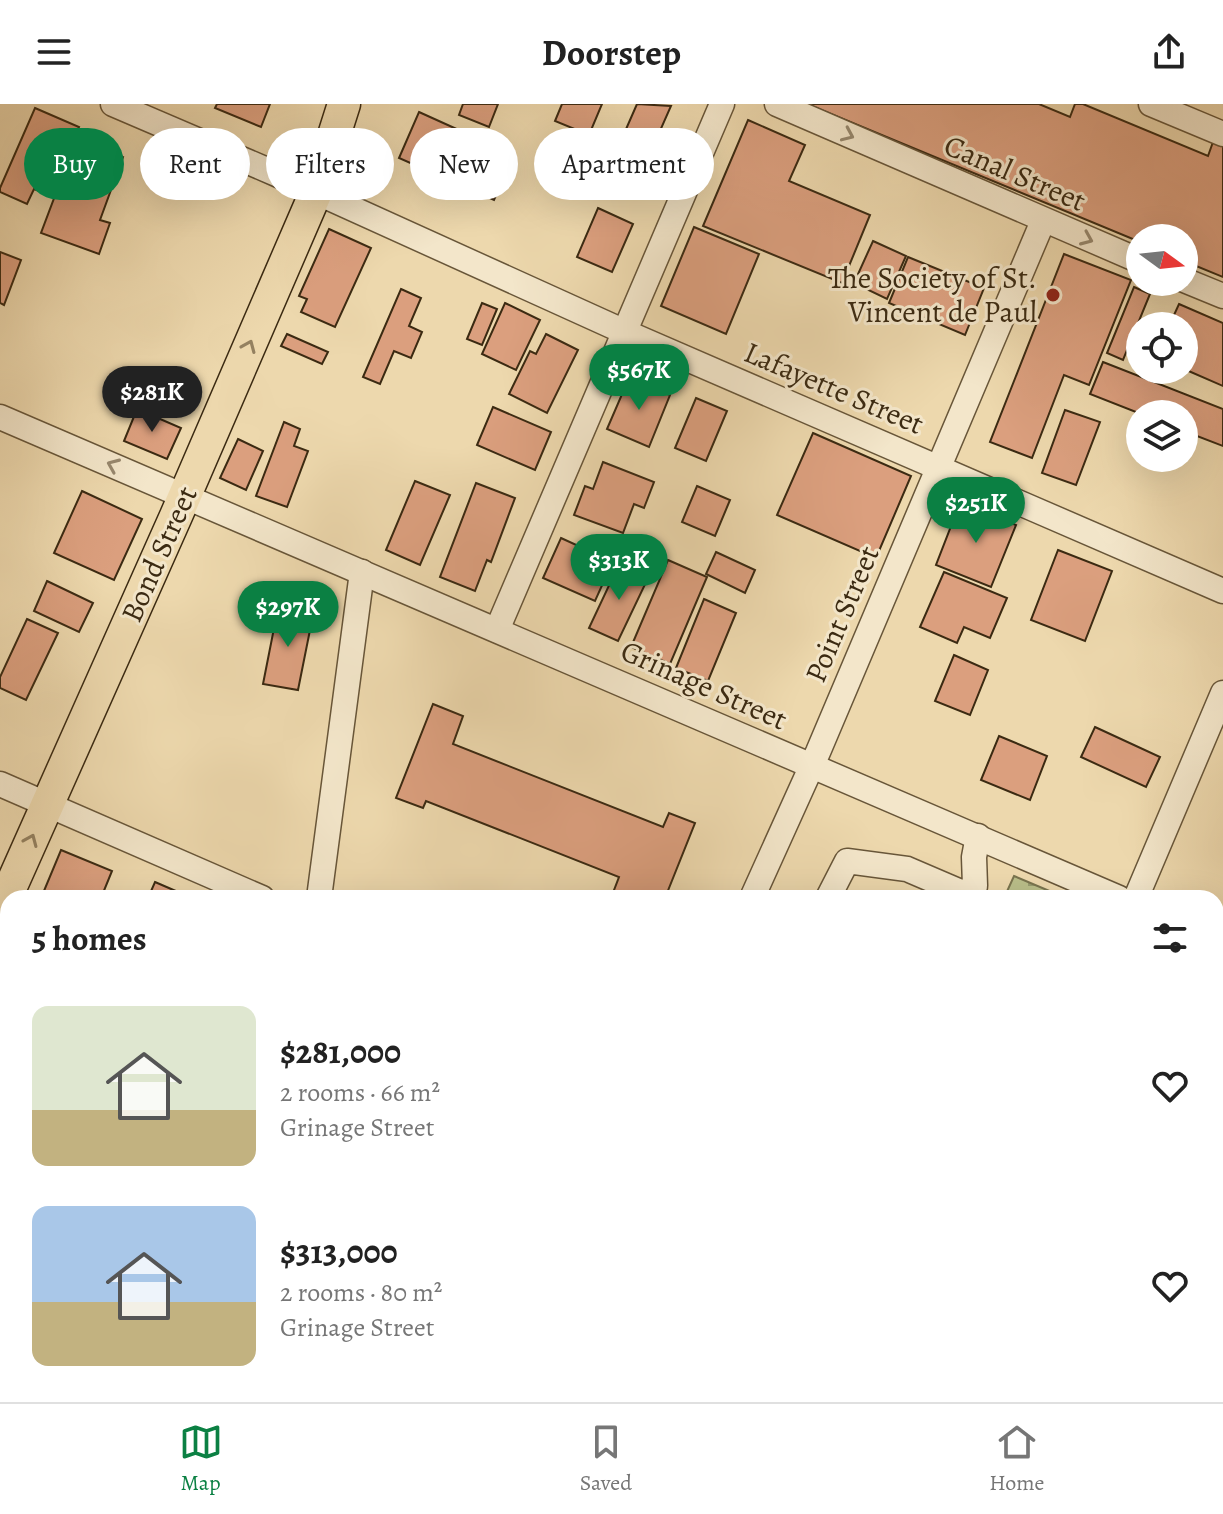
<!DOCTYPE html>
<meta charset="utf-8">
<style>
body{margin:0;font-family:Alegreya,serif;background:#f2f2f2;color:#222;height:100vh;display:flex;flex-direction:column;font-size:30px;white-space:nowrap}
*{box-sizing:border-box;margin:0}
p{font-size:26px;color:#767676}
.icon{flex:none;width:44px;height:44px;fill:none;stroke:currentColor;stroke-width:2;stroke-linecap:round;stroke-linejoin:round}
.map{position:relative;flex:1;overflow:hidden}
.details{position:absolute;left:0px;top:786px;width:1224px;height:512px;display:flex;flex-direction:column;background:#fff;border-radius:24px 24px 0 0;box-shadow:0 8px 32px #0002}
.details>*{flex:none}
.top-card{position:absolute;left:24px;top:24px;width:800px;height:72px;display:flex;gap:16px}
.needle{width:52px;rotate:105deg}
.fabs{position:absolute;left:1126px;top:120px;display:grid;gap:16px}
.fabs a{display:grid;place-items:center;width:72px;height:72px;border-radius:50%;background:#fff;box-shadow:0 8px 32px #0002;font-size:40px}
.price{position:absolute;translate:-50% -68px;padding:0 18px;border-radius:28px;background:#0b8043;color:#fff;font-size:26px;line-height:52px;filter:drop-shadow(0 2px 4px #0008)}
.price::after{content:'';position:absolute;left:50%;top:48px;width:24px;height:18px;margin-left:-12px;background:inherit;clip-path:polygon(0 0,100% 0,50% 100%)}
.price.current{background:#222;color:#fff}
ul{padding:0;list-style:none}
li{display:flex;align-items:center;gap:24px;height:200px;padding:0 32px}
li span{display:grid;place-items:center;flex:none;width:224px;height:160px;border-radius:16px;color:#555}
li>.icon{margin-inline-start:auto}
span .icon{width:96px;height:96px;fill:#fffc;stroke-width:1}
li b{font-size:34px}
h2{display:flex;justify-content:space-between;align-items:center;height:96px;padding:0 32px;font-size:34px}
.tag{padding:0 28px;border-radius:36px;background:#fff;box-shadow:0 8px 32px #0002;font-size:28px;line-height:72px}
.tag.current{background:#0b8043;color:#fff}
header{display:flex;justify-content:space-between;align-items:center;height:104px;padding:0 32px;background:#fff;font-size:36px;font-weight:700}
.menu{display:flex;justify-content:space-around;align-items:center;height:112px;border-top:2px solid #e0e0e0;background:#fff;font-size:22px;color:#767676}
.menu a{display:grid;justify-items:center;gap:4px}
.menu .current{color:#0b8043}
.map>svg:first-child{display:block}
.cemetery{fill:url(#cemetery-stones);stroke:#7a744e;stroke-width:2}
.building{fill:#db9f7e;stroke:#3b2a12;stroke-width:2}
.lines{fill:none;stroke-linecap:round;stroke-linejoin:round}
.minor-casing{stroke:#685639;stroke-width:27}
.major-casing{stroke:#3b2a12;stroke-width:35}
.minor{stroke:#f3e6ca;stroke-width:24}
.major{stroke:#edd8ad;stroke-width:32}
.oneway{stroke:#97886e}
.oneway2{stroke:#948160}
.poi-dot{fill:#8f2418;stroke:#f3e6ca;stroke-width:3}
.labels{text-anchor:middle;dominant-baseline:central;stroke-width:6;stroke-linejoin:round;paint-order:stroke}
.street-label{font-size:30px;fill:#3b2a12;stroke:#f3e6ca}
.poi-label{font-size:30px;fill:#3b2a12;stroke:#f3e6ca;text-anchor:end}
</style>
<header><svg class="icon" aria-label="menu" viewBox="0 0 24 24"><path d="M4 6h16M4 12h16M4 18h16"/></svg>Doorstep<svg class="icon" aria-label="share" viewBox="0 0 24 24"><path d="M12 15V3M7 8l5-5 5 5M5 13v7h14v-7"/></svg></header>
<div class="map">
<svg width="1223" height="1298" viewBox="0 0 1223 1298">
<defs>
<pattern id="cemetery-stones" width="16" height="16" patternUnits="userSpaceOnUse" patternTransform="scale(2)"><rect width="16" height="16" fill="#babe89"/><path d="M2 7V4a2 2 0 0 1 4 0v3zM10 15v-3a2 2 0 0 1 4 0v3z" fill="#989b6f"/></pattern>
</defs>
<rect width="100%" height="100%" fill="#edd8ad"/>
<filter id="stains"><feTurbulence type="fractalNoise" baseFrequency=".0025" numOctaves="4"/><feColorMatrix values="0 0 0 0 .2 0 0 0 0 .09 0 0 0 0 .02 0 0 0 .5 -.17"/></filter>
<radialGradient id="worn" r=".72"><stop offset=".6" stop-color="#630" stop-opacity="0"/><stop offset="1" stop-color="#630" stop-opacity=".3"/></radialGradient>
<!-- cemetery -->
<g class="cemetery">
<polygon points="1014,772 1066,794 1004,794"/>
<polygon points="1216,858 1223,861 1223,1290 1219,1298 924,1298 906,1290 1216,1290"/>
</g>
<!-- building -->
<g class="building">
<polygon points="217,0 270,0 261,23 215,4"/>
<polygon points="463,0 498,0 489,23 459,11"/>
<polygon points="562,0 602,0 589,31 555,17"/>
<polygon points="637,0 671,2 652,45 623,32"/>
<polygon points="807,0 1039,0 1070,13 1075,0 1083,0 1208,52 1213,38 1223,42 1223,173 1184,157 1184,134 1140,134 1140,138"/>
<polygon points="35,4 79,23 49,91 34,85 27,100 0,88 0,84"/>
<polygon points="419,8 514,51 494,96 399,54"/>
<polygon points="748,16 805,41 789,77 870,111 842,179 703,122"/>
<polygon points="76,36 123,53 100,116 110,119 99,150 41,129"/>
<polygon points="598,104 633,120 612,168 577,153"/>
<polygon points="694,123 759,150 726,230 661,202"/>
<polygon points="329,125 371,144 335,223 301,208 307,195 299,192"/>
<polygon points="873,137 906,152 887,195 854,179"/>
<polygon points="0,148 21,156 4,201 0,199"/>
<polygon points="1064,150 1131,176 1089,281 1064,271 1032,354 990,338"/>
<polygon points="908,153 984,184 965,231 889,199"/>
<polygon points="1134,183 1150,190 1123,256 1107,249"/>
<polygon points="401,185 421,194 409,222 422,228 411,254 394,247 380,280 363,273"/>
<polygon points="482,199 497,205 482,241 467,235"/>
<polygon points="505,199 540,216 516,266 482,250"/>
<polygon points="1179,200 1223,219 1223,282 1184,265 1184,222 1169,222"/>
<polygon points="287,230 328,248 322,260 281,242"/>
<polygon points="546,230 578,246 547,309 509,290 530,247 536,250"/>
<polygon points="1103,258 1223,305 1223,342 1184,327 1184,310 1141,310 1090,290"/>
<polygon points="629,274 670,291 649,343 607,325"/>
<polygon points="696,294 727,307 706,357 675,344"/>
<polygon points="493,303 551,328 535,366 477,341"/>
<polygon points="137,305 181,324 167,355 124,337"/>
<polygon points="1065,306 1100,318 1076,381 1042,369"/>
<polygon points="284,318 300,325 294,342 308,347 287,403 256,392"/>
<polygon points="813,329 911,372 876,454 777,411"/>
<polygon points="238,335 263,347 246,386 220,374"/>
<polygon points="603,358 654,378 644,404 634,400 623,429 574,411 585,382 593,385"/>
<polygon points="415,377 450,391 420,461 386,446"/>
<polygon points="476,379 515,394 491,458 487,456 475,487 440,473"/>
<polygon points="697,382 730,396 715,432 682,418"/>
<polygon points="82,387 142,415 114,476 54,449"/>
<polygon points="960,399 1016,421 991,483 936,461"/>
<polygon points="561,434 587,446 592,434 618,446 595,497 543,474"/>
<polygon points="1058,446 1112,467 1085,537 1031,516"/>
<polygon points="716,448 755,466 745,489 706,470"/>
<polygon points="668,456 707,473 670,560 631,543"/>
<polygon points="620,458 649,472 618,537 589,524"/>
<polygon points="944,468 1007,494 990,534 964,523 957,539 920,523"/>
<polygon points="47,477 93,499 79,528 34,507"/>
<polygon points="704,495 736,509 708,577 676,564"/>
<polygon points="278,504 313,511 298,586 263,580"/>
<polygon points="27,515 58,529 26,596 0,584 0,573"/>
<polygon points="954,551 988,566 970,611 935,597"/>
<polygon points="433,600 463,612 453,640 663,723 669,709 695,719 665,794 611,794 619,773 426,697 423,704 396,694"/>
<polygon points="1095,623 1160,653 1146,683 1081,653"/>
<polygon points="999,632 1047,652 1030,696 981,676"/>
<polygon points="61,746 112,767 101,794 41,794"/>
<polygon points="155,778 192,794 148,794"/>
<polygon points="8,876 8,907 0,903 0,894"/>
<polygon points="3,1139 8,1142 8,1254 0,1250 0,1145"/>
<polygon points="81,1290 120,1290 117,1298 78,1298"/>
<polygon points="218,1290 220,1290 238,1298 214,1298"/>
<polygon points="581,1290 628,1290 624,1298 578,1298"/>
<polygon points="642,1290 689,1290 685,1298 639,1298"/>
<polygon points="706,1290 727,1290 745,1298 703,1298"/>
</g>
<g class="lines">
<!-- minor casing -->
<g class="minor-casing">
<g id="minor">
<polyline points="113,0 274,69 625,228 1223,487"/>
<polyline points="777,0 1140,157"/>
<polyline points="1151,0 1223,30"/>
<polyline points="1184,176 1223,192"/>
<polyline points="0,313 1119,794"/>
<polyline points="497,526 722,0"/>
<polyline points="0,680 262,794"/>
<polyline points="319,794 362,468"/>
<polyline points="752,794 818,648 1043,117"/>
<polyline points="828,794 847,757 907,765 963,789 975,782 974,753 978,732"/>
<polyline points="1136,794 1223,589"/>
<polyline points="1216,835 1223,838"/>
<polyline points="0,931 8,935"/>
<polyline points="841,1290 859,1298"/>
<polyline points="161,1298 165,1290"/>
<polyline points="535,1298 539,1290"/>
</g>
</g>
<!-- major casing -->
<g class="major-casing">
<polyline id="major" points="0,807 176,412 316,88 344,0"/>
</g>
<!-- minor -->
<use href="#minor" class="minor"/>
<!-- major -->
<use href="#major" class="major"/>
</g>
<!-- one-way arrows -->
<defs><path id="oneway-chevron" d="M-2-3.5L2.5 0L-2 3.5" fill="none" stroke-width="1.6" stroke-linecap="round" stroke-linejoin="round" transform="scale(2)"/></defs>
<g class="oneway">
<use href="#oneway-chevron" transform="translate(848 31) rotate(24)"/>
<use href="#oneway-chevron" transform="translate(1087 135) rotate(23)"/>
<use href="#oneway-chevron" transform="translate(113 361) rotate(-157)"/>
</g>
<g class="oneway2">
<use href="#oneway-chevron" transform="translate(249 242) rotate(-67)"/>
<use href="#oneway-chevron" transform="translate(31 736) rotate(-67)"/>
</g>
<!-- markers -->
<circle class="poi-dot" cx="1053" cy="191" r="8"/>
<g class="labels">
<!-- street labels -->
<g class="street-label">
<text transform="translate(1015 69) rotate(23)">Canal Street</text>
<text transform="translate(834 284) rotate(23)">Lafayette Street</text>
<text transform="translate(159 450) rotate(-66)">Bond Street</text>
<text transform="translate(842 510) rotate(-67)">Point Street</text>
<text transform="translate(704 581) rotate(24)">Grinage Street</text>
</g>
<!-- poi labels -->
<g class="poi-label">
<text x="1037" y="174">The Society of St.<tspan x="1037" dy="34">Vincent de Paul</tspan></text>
</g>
</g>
<rect width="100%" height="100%" filter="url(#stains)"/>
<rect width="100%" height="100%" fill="url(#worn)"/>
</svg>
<div class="fabs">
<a><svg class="needle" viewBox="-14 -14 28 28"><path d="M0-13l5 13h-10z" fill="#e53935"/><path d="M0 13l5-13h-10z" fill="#767676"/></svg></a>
<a><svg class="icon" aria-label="locate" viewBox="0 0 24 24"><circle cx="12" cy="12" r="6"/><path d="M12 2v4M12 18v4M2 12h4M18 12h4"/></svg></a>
<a><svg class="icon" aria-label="layers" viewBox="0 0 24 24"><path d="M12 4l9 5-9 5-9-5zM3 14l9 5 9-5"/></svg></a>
</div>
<b class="price" style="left:639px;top:308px">$567K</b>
<b class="price current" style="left:152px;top:330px">$281K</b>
<b class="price" style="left:976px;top:441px">$251K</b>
<b class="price" style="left:619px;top:498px">$313K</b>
<b class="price" style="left:288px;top:545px">$297K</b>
<div class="top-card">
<a class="tag current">Buy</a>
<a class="tag">Rent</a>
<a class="tag">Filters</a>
<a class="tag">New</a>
<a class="tag">Apartment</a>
</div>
<section class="details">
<h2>5 homes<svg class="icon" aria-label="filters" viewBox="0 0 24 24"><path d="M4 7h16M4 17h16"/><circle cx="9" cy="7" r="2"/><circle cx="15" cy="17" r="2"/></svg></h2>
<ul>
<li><span style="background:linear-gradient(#dfe7d0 65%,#c2b280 0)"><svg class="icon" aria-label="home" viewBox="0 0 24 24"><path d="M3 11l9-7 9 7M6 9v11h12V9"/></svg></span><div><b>$281,000</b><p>2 rooms · 66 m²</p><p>Grinage Street</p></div><svg class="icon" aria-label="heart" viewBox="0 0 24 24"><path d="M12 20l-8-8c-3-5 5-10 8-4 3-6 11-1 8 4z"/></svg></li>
<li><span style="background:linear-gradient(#a9c7e8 60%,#c2b280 0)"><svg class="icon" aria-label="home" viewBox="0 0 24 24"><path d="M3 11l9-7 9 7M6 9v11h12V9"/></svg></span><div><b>$313,000</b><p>2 rooms · 80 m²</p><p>Grinage Street</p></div><svg class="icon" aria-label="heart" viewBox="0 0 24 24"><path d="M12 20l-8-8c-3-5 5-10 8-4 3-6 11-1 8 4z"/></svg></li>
</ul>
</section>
</div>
<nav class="menu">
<a class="current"><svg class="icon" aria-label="map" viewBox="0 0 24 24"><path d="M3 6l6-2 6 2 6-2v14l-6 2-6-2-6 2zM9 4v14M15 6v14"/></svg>Map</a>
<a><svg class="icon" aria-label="saved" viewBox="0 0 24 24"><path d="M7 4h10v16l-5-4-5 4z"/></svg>Saved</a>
<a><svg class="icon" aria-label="home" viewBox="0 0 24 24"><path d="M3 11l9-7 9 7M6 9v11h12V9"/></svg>Home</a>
</nav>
